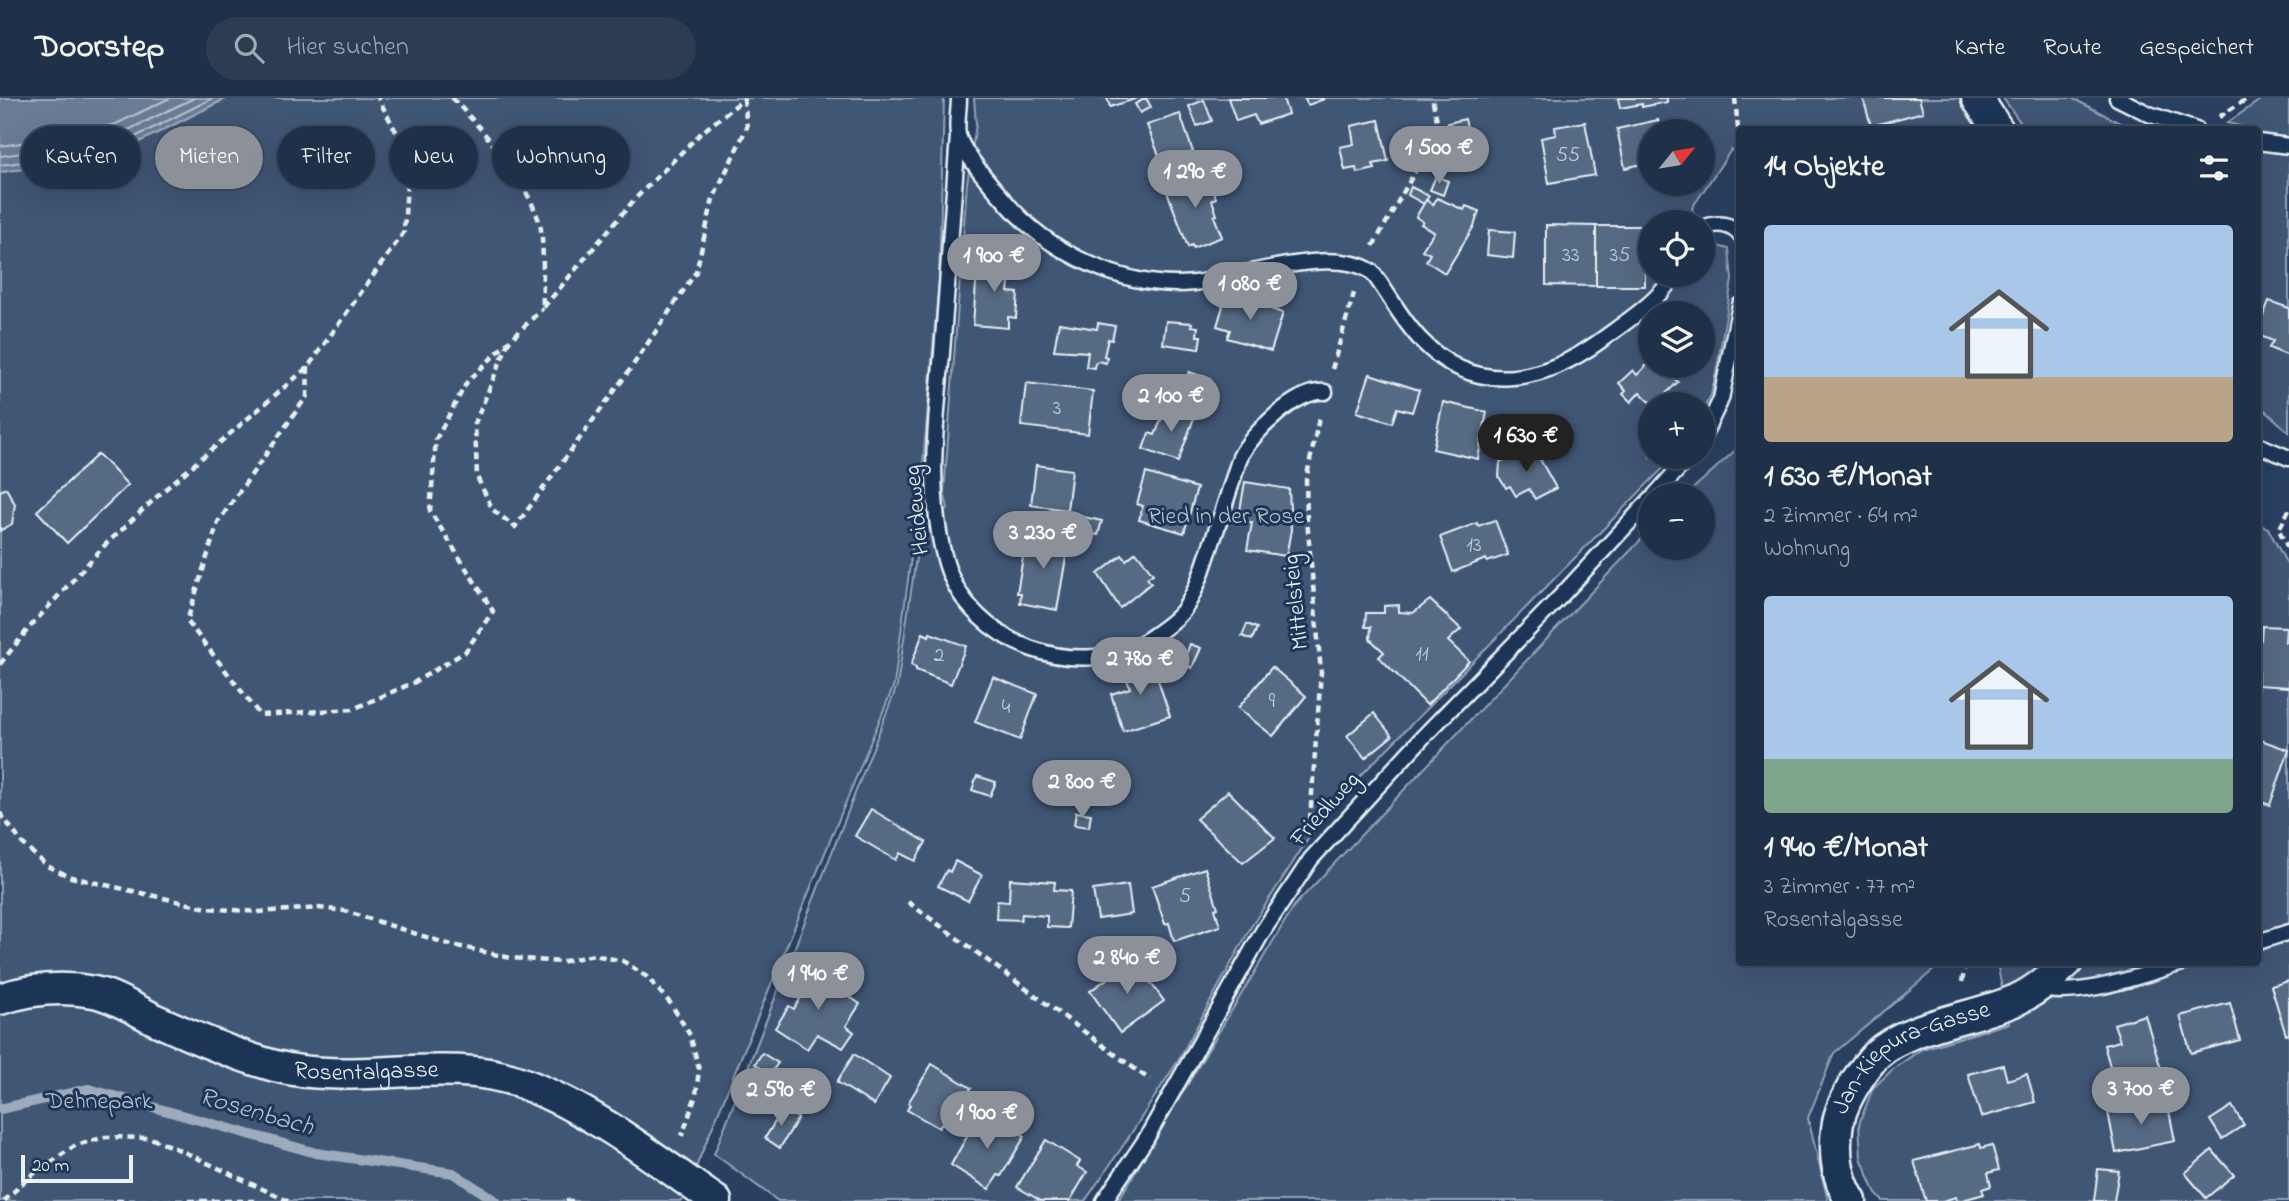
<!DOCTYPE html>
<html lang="de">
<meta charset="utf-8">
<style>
body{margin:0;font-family:"Indie Flower",sans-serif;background:#2c3c53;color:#f1f3f6;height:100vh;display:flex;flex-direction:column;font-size:26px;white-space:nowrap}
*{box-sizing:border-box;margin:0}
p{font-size:23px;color:#a1a9b4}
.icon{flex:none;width:38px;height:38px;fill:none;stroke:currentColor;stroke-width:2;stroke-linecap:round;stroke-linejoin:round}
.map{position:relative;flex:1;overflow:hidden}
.sheet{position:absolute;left:1736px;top:28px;width:525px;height:840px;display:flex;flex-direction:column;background:#1f3049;border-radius:7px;box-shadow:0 7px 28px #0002,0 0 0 2px #3c4b61}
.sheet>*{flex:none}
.guide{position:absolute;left:21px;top:28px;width:665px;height:63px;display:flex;gap:14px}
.needle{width:46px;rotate:60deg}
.buttons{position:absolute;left:1638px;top:21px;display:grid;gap:14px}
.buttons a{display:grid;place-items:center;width:77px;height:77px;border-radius:50%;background:#1f3049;box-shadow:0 7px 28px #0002,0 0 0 2px #3c4b61;font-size:35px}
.scale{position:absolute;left:21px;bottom:18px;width:112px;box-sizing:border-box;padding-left:7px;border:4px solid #e8f1f8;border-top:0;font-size:19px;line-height:24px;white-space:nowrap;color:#e8f1f8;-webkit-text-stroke:5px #1d3557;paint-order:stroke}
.price{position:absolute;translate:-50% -60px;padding:0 16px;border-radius:24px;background:#8c9099;color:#fff;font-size:23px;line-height:46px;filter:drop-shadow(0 2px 4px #0008)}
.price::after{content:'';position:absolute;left:50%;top:42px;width:21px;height:16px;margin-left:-10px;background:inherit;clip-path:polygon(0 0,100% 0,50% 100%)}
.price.selected{background:#222;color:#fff}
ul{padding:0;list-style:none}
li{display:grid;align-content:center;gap:14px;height:371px;padding:0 28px}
li span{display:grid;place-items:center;height:217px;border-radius:7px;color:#555}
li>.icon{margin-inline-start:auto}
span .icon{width:126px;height:126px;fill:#fffc;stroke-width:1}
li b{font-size:30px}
h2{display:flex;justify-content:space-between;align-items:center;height:84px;padding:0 28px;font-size:30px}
.tag{padding:0 24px;border-radius:32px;background:#1f3049;box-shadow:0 7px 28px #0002,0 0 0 2px #3c4b61;font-size:24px;line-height:63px}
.tag.selected{background:#8c9099;color:#fff}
header{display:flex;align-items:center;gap:42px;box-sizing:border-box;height:98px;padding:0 35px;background:#1f3049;border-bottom:2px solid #3c4b61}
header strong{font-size:33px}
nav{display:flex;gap:38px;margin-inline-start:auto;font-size:24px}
.search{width:490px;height:63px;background:#2c3c53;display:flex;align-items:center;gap:18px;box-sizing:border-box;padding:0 24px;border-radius:38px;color:#a1a9b4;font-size:26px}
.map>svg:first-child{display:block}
.green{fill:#415774;stroke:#94a4b6;stroke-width:2;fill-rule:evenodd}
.water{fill:#6b7c95;stroke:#9dabbd;stroke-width:2}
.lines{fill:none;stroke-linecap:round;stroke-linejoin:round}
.shore{stroke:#b6c2d0;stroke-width:2}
.stream{stroke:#9dabbd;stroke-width:10}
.building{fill:#556a83;stroke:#e8f1f8;stroke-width:2}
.service-casing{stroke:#e8f1f8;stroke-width:19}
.minor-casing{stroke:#e8f1f8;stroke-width:35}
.path{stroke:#e8f1f8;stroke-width:4.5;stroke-dasharray:7 5;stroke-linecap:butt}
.service{stroke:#1d3557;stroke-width:14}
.minor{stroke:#1d3557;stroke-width:30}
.labels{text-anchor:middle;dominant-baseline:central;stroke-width:6;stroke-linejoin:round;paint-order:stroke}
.number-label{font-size:21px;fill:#c3cfdb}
.street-label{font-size:24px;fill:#e8f1f8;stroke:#1d3557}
.park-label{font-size:24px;fill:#b6c3d0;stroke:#1d3557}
.water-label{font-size:26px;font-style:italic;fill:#b6c2d0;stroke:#1d3557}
</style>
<header>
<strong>Doorstep</strong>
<div class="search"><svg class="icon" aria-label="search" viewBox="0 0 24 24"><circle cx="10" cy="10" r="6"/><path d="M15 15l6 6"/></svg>Hier suchen</div>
<nav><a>Karte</a><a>Route</a><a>Gespeichert</a></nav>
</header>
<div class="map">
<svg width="2289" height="1103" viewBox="0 0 2289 1103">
<rect width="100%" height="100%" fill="#294061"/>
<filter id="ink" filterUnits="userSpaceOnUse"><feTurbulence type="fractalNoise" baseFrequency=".0143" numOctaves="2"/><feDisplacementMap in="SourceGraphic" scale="14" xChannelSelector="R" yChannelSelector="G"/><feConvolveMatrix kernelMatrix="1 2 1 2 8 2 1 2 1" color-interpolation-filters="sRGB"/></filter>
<g filter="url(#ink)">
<!-- green -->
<g class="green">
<polygon points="227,0 944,0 939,182 922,377 894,587 682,1103 0,1103 0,74 46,68 125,51"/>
<path d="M974,0H1959L1979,31L1740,32L1739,55L1731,52L1692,110L1696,124H1650V177H1703V144L1729,151L1732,182L1717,270L1711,297L1703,312V306H1650V359H1674L1327,712L1251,829L1179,961L1125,1045L1085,1103H778L714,1056L897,588L919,439L948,410L944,395L967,85L976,26ZM1650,33H1703V86H1650ZM1650,215H1703V268H1650Z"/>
<polygon points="2003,0 2072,0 2132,31 2025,31"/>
<polygon points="2263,0 2289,0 2289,334 2258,306 2258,32 2227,25"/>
<polygon points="1739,349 1740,864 1942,865 1834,955 1808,1020 1828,1103 1118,1103 1294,808 1650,432 1650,450 1703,450 1703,397 1686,397"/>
<polygon points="2258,417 2262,428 2268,430 2289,470 2289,1103 1883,1103 1876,1096 1861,1060 1859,1026 1873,990 1893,971 1922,951 2009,925 1997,865 2258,864"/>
</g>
<!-- water -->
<polygon class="water" points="0,0 227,0 125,51 46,68 0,74"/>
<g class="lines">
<!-- shore -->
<g class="shore">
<polyline points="0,48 42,42 116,26 170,0"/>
<polyline points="0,58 44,52 120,36 194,0"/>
<polyline points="0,67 45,61 123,45 213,0"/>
</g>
<!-- stream -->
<polyline class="stream" points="0,1011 89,991 316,1055 453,1075 496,1103"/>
</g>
<!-- building -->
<g class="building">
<polygon points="1107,0 1138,0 1110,9"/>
<polygon points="1146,0 1151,9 1140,15 1135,6"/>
<polygon points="1228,0 1283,0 1288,16 1258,26 1254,17 1236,23"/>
<polygon points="1304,0 1323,0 1324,1 1308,7"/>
<polygon points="1618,0 1667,0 1667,4 1642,9 1642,6 1620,10"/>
<polygon points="1863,0 1919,0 1923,14 1871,28"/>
<polygon points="1204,2 1212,23 1197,28 1189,8"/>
<polygon points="1180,16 1193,54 1162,65 1147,27"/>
<polygon points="1465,21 1468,34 1450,37 1448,25"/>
<polygon points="1379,22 1388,63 1373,66 1375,71 1357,75 1356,70 1345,72 1340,49 1354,46 1351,28"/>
<polygon points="1658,22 1661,33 1650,33 1650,64 1625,70 1617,31"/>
<polygon points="1585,24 1595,77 1549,85 1541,40 1556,37 1555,29"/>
<polygon points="1201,74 1206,85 1210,84 1216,100 1212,102 1217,117 1214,118 1222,139 1193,150 1192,147 1188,149 1165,88"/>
<polygon points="1436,78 1448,83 1443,97 1430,92"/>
<polygon points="1411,89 1429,98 1424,106 1408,97"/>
<polygon points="1437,100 1464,112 1466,108 1479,113 1474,128 1445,175 1426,163 1430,156 1422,152 1434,134 1421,126 1423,124 1416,119 1426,102 1433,107"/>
<polygon points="1546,127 1596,128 1596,188 1546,187"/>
<rect x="1596" y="128" width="49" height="60"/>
<polygon points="1489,132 1515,134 1513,160 1487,157"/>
<polygon points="978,158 1007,160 1006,173 1010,174 1008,194 1018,195 1016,220 1008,219 1008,230 973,227"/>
<polygon points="1224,196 1283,215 1271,253 1227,240 1230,232 1217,228 1223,208 1221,207"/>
<polygon points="2269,203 2289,210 2289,258 2269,250 2273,243 2258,237 2258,231"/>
<polygon points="1166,223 1192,225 1191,228 1198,229 1197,238 1201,238 1199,251 1163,246"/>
<polygon points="1059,225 1097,231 1098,225 1115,228 1112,242 1108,241 1104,258 1107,259 1106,265 1098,263 1095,265 1094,270 1086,269 1088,254 1054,252"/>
<polygon points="1650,264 1650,268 1662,268 1678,284 1655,306 1652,306 1640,294 1631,304 1623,296 1626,293 1619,285 1633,272 1637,277"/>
<polygon points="1189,274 1210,281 1205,296 1184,289"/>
<polygon points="1370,276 1419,292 1412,314 1397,310 1392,325 1357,314"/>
<polygon points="1026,285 1093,293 1088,336 1021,328"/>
<polygon points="1443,304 1487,314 1478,361 1433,351"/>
<polygon points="1167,307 1195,317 1178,364 1143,351 1149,335 1155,337"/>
<polygon points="1532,347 1556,390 1535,401 1529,391 1516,398 1510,388 1506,390 1499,379 1500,364"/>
<polygon points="98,356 128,387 67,445 37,413"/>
<polygon points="1036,367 1072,372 1067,412 1031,407"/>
<polygon points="1146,375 1197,390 1184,435 1139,422 1143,408 1137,406"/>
<polygon points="1245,384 1289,391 1291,432 1286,458 1247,452 1252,425 1238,424"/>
<polygon points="6,390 15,406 12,426 0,433 0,393"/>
<polygon points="1079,418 1102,423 1098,437 1076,432"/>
<polygon points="1495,422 1508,457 1487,464 1486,461 1453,474 1440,439 1477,425 1478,428"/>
<polygon points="1027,435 1069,442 1057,512 1020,505 1021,495 1017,495"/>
<polygon points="1136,454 1153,476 1147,480 1151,485 1120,510 1098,476 1122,457 1126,462"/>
<polygon points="1430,502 1461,531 1448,543 1469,563 1427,607 1379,559 1384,554 1370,541 1371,529 1365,529 1366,515 1384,515 1384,508 1399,507 1399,514 1413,515"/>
<polygon points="1247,526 1257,530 1252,542 1242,538"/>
<polygon points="2262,528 2286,529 2285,544 2289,544 2289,589 2258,587 2258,542 2261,542"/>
<polygon points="923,535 929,538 930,535 966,548 951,586 916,572 916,570 911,567"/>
<polygon points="1190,546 1201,550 1192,570 1183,565"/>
<polygon points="1151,561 1170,618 1123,633 1111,596 1130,590 1123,570"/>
<polygon points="1272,569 1306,598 1273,638 1238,610"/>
<polygon points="993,579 1037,596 1020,642 975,624"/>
<polygon points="1374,615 1392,638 1365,660 1347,638"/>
<polygon points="2258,641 2289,652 2270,707 2258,703"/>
<polygon points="977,678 996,684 990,698 972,692"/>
<polygon points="1228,693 1275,740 1243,765 1196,721"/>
<polygon points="871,711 926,744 915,763 900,755 896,762 855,738"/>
<polygon points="1076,714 1091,716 1089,729 1074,727"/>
<polygon points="955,763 982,777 968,803 938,788 947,772 950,774"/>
<polygon points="1205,770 1218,810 1215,811 1220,828 1174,843 1169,825 1165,826 1152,788"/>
<polygon points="1010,781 1055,784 1054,792 1071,793 1068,830 1047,829 1047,818 1022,816 1021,822 996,821 997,803 1009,804"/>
<polygon points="1128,787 1132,816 1098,821 1093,792"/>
<polygon points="1134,862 1164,903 1120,935 1090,893"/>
<polygon points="801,871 815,881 818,877 860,906 846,928 854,934 843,950 817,936 807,951 775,930 789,908 794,911 800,901 787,893"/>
<polygon points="2289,883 2289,936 2286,937 2271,888"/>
<polygon points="2230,905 2240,942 2191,955 2180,918"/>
<polygon points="2145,917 2164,981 2133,990 2129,974 2113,979 2104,947 2120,943 2114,926"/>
<polygon points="762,955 778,965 770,976 755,966"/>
<polygon points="854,956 890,980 874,1007 837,984"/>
<polygon points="932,966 971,990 947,1028 942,1025 939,1030 907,1012 910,1007 908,1005"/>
<polygon points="2003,967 2007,982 2027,976 2035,1004 1981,1019 1968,976"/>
<polygon points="2167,1003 2175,1043 2116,1055 2108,1014"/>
<polygon points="2232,1008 2244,1027 2222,1041 2210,1022"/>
<polygon points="783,1011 798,1020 780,1050 765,1040"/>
<polygon points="979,1017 990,1024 993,1020 1025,1038 1001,1078 998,1077 989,1091 951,1067"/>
<polygon points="1046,1042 1080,1063 1077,1068 1087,1074 1070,1103 1041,1103 1017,1089"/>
<polygon points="1980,1046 1981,1050 1992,1047 1999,1072 1988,1075 1991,1088 1982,1091 1984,1096 1959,1103 1957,1103 1956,1099 1942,1103 1926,1103 1914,1063"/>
<polygon points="2212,1052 2234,1077 2206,1100 2185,1075"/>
<polygon points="2098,1071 2119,1073 2114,1103 2094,1103"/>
</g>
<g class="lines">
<!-- service casing -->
<g class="service-casing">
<g id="service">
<path d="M959,0C959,11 956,27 958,37C963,56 992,88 1005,103C1048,155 1126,192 1194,185C1241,179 1334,147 1372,174C1389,196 1402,223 1422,243C1476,299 1543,284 1600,243C1627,223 1656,205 1675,177"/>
<polyline points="2117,0 2149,16 2196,32"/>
<path d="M958,38C953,110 947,182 942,255C936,325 926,397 946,465C971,547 1079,586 1150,540C1162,532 1174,524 1183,513C1196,495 1203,471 1210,450C1221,420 1230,390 1240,359C1251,336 1298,290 1325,294"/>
<polyline points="2258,44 2289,48"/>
<path d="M1703,130C1715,124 1731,125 1740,137"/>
<polyline points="1703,339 1721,301 1740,207"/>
<polyline points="2258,347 2289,360"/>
<polyline points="1655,397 1689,359"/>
<polyline points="2258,844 2289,834"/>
<path d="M2038,891C2083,900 2142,877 2186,864"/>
<polyline points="1104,1103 1146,1041 1263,833 1311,761 1423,639 1561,498 1650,402"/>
</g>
</g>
<!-- minor casing -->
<g class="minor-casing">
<g id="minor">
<polyline points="1977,0 1998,32"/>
<path id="s1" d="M0,901C30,891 62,888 94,894C115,898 137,913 156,922C195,940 234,957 275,968C353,989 447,956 522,985C593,1012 654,1060 716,1103"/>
<path id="s2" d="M1851,1103C1837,1081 1834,1056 1837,1031C1839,1013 1847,998 1857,982C1863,973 1869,964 1876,957C1907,927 1975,920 2016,902C2036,893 2051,879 2067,864"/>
</g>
</g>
<!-- path -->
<g class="path">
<path d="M452,0C484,33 524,79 539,123C545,139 542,190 543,210L634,102L701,35L744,1"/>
<polyline points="1735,0 1740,51"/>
<polyline points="2219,19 2248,0"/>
<polyline points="1373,148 1439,31 1432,0"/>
<polyline points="509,243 475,325 477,379 493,412 515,429 629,273 696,174 713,101 747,29 744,1"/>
<polyline points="308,269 307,298 218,424 187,523 260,617 353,611 415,584 465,554 493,513 430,413 436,341 467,284 543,210"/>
<polyline points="1332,271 1354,195"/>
<polyline points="2289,412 2279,432 2289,452"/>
<polyline points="0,566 29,530 104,448 162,394 308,269 404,134 407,85 399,39 378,0"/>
<polyline points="0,715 22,745 47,768 71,779 207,810 259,814 319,810 345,813 448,846 511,860 560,864 594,857 623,863 647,879 671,906 690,937 699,971 696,997 682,1038"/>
<polyline points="1310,722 1321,574 1307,422 1306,382 1319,320"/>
<polyline points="908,804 1150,982"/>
<polyline points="1962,884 1966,864"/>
<polyline points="4,1103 29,1079 76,1047 106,1039 150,1040 182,1053 288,1103"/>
<polyline points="116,1103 260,1103"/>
<polyline points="566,1103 577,1103"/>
</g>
<!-- service -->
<use href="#service" class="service"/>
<!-- minor -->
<use href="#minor" class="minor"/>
</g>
</g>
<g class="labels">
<!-- number labels -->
<g class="number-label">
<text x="1568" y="58">55</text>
<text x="1571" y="158">33</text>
<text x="1620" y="158">35</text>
<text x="1057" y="311">3</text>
<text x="1474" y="448">13</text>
<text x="1422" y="557">11</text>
<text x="939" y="558">2</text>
<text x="1272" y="604">9</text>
<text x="1006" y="610">4</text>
<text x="1185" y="799">5</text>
</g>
<!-- street labels -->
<g class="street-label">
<text transform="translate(918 412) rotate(-96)">Heideweg</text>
<text transform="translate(1297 504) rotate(-96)">Mittelsteig</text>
<text transform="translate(1326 712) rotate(-48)">Friedlweg</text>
<text stroke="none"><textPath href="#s2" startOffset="187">Jan-Kiepura-Gasse</textPath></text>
<text stroke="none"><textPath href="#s1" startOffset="383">Rosentalgasse</textPath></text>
</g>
<!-- park labels -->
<g class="park-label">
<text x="1226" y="419">Ried in der Rose</text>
<text x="99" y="1004">Dehnepark</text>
</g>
<!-- water labels -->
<g class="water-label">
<text transform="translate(256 1015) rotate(16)">Rosenbach</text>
</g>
</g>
</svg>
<div class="buttons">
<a><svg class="needle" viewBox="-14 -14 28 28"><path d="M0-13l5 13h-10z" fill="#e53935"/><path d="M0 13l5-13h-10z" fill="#a1a9b4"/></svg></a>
<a><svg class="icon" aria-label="locate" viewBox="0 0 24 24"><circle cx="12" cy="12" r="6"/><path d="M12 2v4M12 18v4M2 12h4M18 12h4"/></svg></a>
<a><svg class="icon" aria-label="layers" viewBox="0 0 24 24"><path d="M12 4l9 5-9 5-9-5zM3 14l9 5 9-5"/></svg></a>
<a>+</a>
<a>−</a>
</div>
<div class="scale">20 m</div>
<b class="price" style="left:1439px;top:88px">1 500 €</b>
<b class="price" style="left:1195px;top:112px">1 290 €</b>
<b class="price" style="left:994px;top:196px">1 900 €</b>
<b class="price" style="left:1250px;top:224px">1 080 €</b>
<b class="price" style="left:1171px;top:336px">2 100 €</b>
<b class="price selected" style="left:1526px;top:376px">1 630 €</b>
<b class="price" style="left:1043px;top:473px">3 230 €</b>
<b class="price" style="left:1140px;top:599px">2 780 €</b>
<b class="price" style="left:1082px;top:722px">2 800 €</b>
<b class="price" style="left:1127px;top:898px">2 840 €</b>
<b class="price" style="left:818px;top:914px">1 940 €</b>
<b class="price" style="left:2141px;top:1029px">3 700 €</b>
<b class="price" style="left:781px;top:1030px">2 590 €</b>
<b class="price" style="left:987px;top:1053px">1 900 €</b>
<div class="guide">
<a class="tag">Kaufen</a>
<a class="tag selected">Mieten</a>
<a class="tag">Filter</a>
<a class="tag">Neu</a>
<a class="tag">Wohnung</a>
</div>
<section class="sheet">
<h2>14 Objekte<svg class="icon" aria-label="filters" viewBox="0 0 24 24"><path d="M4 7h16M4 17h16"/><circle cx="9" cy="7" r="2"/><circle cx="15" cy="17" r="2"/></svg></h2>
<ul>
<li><span style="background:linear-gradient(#a9c7e8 70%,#b9a48a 0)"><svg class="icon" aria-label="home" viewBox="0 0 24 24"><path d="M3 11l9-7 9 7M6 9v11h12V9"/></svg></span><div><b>1 630 €/Monat</b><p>2 Zimmer · 64 m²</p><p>Wohnung</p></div></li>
<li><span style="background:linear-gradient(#a9c7e8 75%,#7fa58c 0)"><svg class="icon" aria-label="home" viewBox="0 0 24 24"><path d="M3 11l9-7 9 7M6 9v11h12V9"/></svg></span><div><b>1 940 €/Monat</b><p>3 Zimmer · 77 m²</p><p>Rosentalgasse</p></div></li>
</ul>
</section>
</div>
